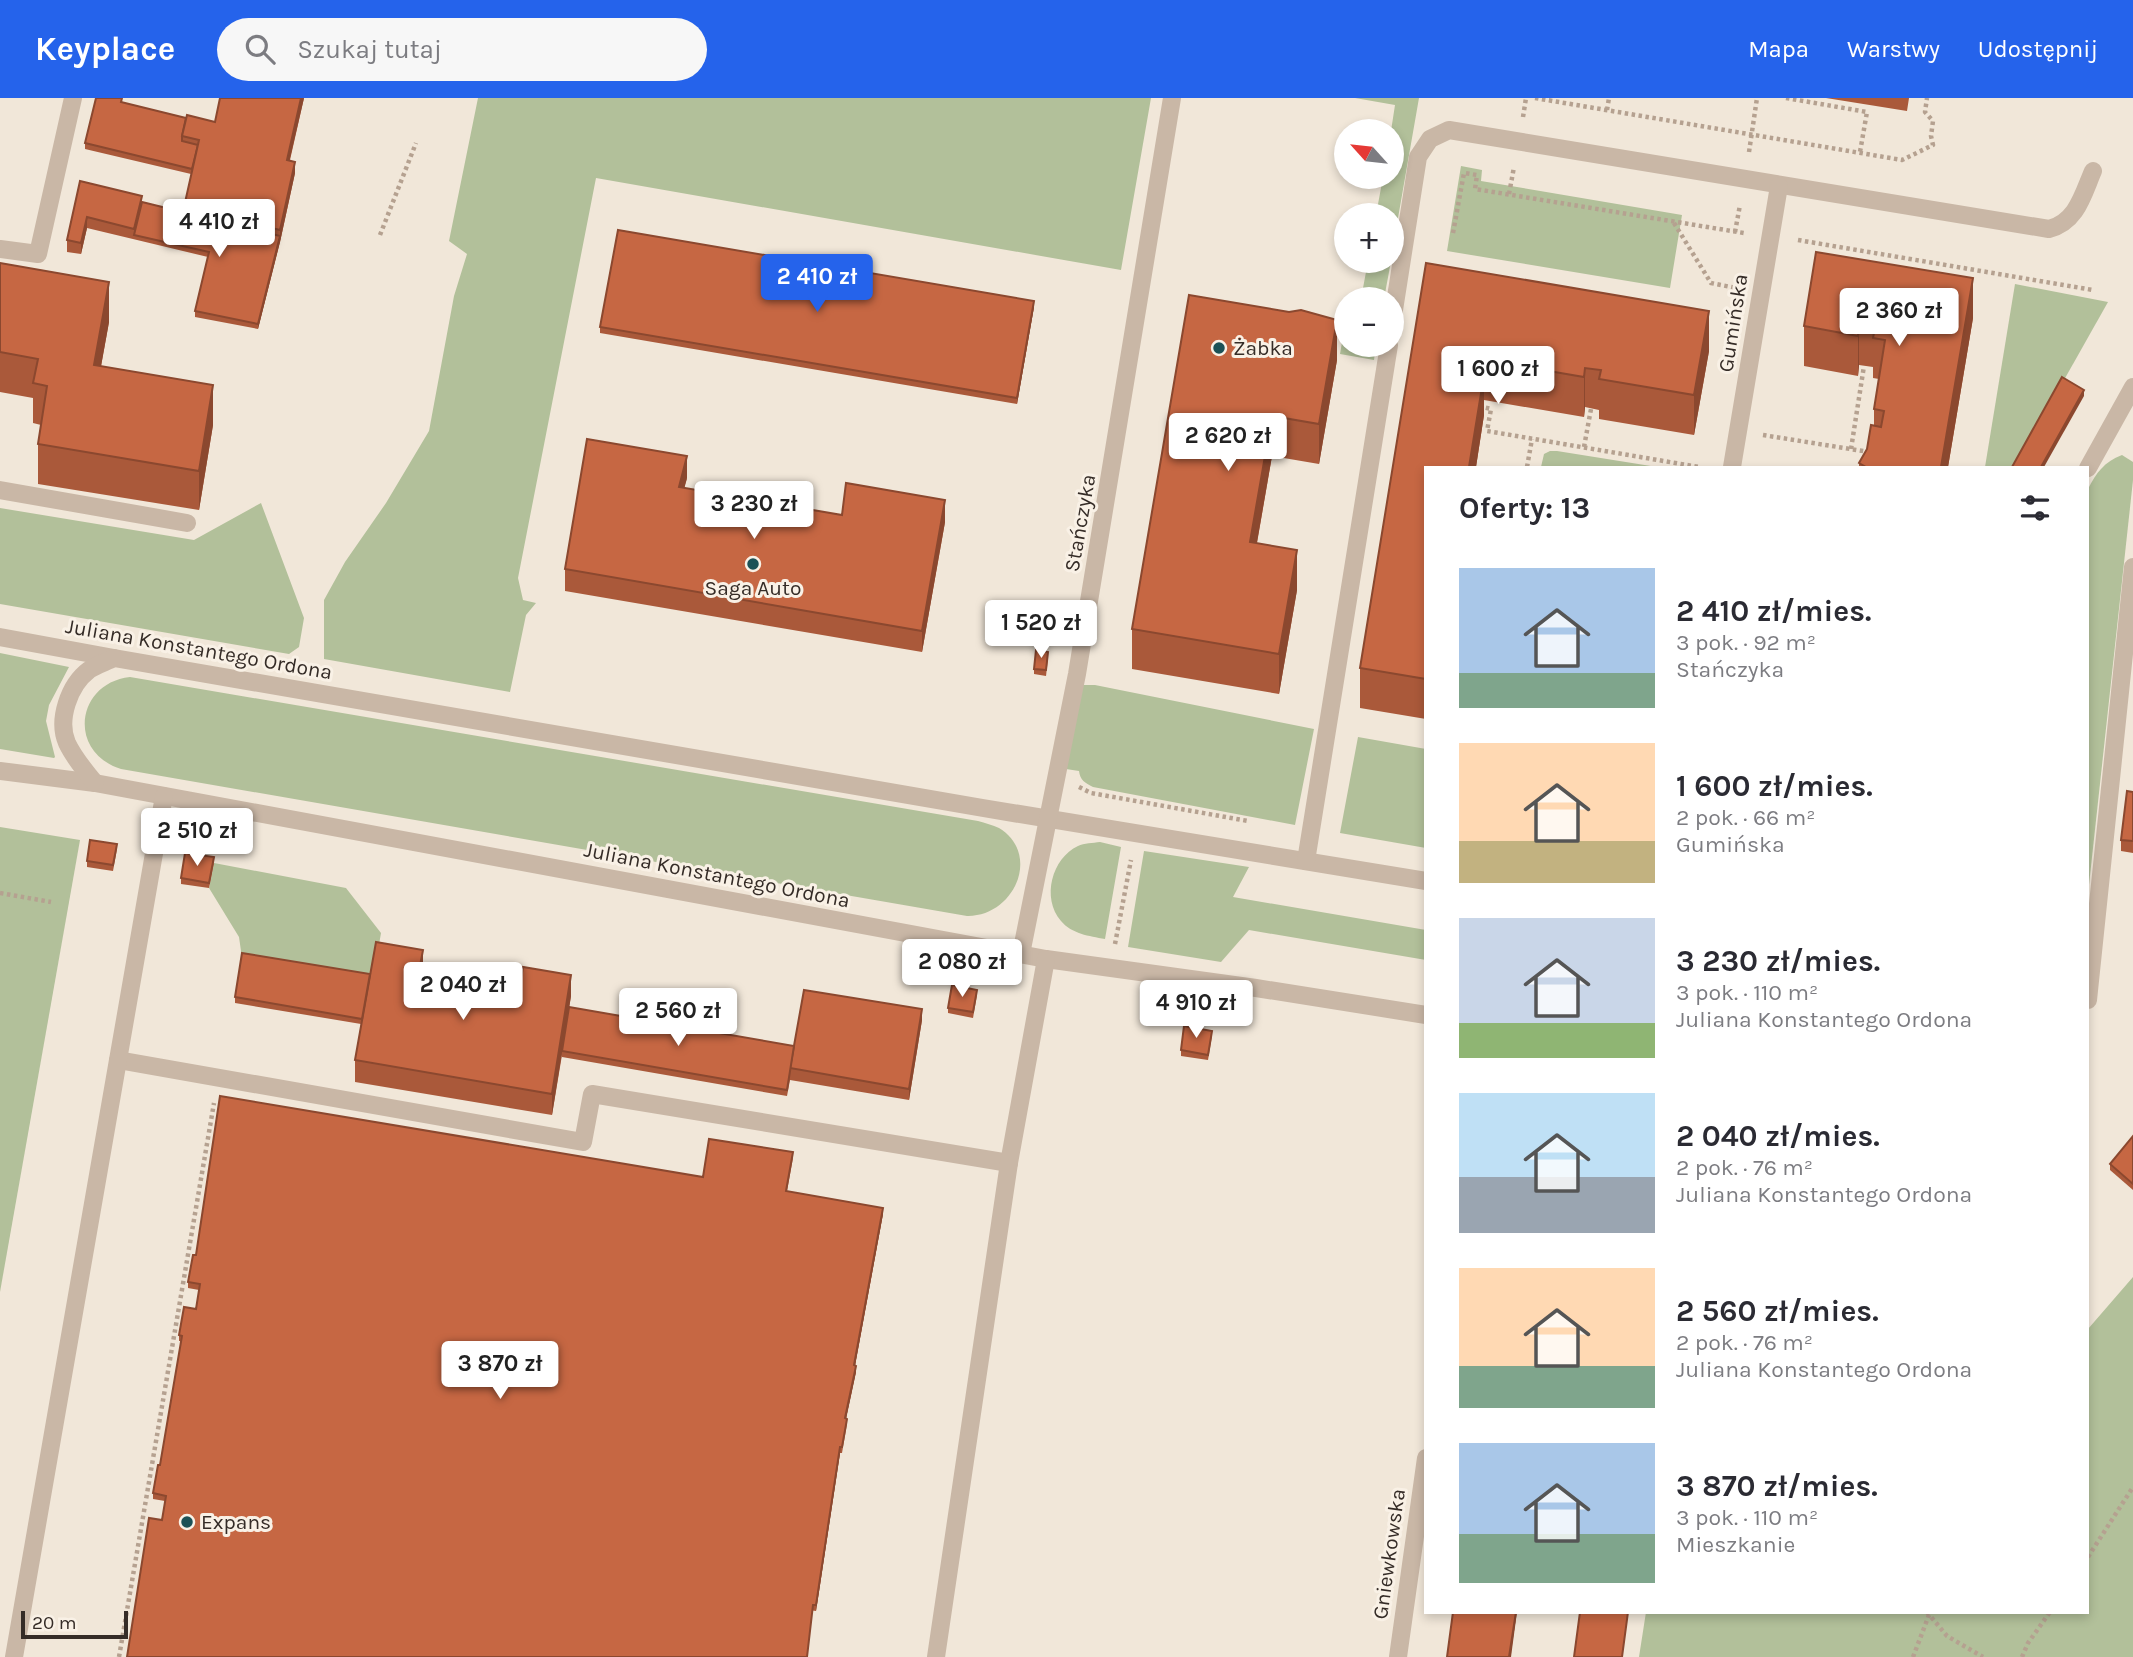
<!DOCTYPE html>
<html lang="pl">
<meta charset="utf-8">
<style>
body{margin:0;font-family:Karla,sans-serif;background:#f7f7f7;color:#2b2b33;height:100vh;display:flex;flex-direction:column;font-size:26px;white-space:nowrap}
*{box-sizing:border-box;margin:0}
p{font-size:23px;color:#7c7c81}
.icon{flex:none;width:38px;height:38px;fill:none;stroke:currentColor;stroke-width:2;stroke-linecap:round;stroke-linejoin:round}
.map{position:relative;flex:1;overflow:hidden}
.details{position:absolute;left:1424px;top:368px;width:665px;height:1148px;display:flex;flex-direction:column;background:#fff;border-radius:0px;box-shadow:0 4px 10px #0003}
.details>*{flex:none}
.needle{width:46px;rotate:297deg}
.tools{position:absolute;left:1334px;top:21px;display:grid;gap:14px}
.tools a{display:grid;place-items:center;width:70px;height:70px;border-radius:50%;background:#fff;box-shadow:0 4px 10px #0003;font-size:35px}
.scale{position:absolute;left:21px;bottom:18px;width:107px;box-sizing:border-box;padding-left:7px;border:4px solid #352c27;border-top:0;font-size:19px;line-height:24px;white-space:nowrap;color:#352c27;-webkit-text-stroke:5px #f9f1e6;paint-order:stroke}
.price{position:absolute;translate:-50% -60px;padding:0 16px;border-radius:7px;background:#fff;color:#222;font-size:23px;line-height:46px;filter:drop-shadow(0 2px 4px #0008)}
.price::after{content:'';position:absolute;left:50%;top:42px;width:21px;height:16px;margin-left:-10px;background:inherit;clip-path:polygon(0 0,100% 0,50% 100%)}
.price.active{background:#2563eb;color:#fff}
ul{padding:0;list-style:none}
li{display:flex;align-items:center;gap:21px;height:175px;padding:0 35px}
li span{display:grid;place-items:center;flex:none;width:196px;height:140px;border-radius:0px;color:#555}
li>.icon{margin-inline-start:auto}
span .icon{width:84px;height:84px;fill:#fffc;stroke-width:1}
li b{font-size:30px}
h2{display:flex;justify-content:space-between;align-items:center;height:84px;padding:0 35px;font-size:30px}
header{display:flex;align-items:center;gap:42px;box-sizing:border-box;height:98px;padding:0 35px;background:#2563eb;color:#fff}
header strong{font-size:33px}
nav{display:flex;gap:38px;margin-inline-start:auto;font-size:24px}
.search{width:490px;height:63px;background:#f7f7f7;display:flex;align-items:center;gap:18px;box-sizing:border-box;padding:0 24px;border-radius:38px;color:#7c7c81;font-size:26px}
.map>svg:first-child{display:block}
.green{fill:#b2c09a}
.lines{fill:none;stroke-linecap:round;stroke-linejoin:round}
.path{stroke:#b5a190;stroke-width:4.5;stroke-dasharray:3.5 3.5;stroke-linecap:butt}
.minor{stroke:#c9b7a6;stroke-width:18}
.wall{fill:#aa593a}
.shaded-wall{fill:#8b482f}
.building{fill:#c66743;stroke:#8b482f;stroke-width:2}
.poi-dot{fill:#1c5156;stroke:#f9f1e6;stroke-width:2.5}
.labels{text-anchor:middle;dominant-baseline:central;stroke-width:6;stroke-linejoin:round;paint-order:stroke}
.street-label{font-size:21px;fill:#352c27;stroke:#f9f1e6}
.poi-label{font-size:21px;fill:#352c27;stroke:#f9f1e6;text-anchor:start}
</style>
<header>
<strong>Keyplace</strong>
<div class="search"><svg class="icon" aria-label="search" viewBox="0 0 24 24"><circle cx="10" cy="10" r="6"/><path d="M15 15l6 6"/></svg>Szukaj tutaj</div>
<nav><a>Mapa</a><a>Warstwy</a><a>Udostępnij</a></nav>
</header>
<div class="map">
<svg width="2133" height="1559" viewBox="0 0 2133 1559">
<rect width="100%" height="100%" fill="#f1e7d9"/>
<!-- green -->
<g class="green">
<polygon points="478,0 1151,0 1121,172 596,80 518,480 523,502 536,505 526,517 510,594 324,561 324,502 345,464 386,405 429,333 454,198 467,156 449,143"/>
<polygon points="1355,0 1419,0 1391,160 1391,117 1376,117 1383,79 1391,79 1391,33 1395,7"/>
<polygon points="1461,68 1482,72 1481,83 1682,117 1670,190 1447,153"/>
<polygon points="1368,163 1391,163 1384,201 1361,201"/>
<polygon points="2015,186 2108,204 2015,369 1985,369"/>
<polygon points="1346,221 1346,247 1376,247 1374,262 1340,256"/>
<polygon points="1550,353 1557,353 1657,369 1541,369 1544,356"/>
<path d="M2122,357L2133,364V382L2088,796V391C2096,375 2104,364 2122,357Z"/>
<polygon points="261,405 304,520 299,549 289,556 0,506 0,410 194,442"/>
<polygon points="0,555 69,569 49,607 46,623 55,659 54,660 0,651"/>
<path d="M130,579L978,723C985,725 993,727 999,730C1042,756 1014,819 967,818L121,671C67,654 76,585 130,579Z"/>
<path d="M1082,587H1095L1314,631L1295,727L1093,689C1085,685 1080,682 1079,673L1066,671Z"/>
<polygon points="1358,639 1426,651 1426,750 1340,735"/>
<polygon points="0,729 80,742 0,1194"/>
<path d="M1100,744L1121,749L1105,841C1089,838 1072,836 1061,823C1041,800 1052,760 1078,748C1084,745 1093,745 1100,744Z"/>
<polygon points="1144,753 1249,769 1233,799 1426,832 1426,862 1249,832 1221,864 1128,849"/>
<polygon points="214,765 346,790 381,835 373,882 242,860 239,839 209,790"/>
<polygon points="2133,1179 2133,1559 1639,1559 1646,1514 2088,1514 2088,1231"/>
</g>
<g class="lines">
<!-- path -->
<g class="path">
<polyline points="1535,0 1902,62 1933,47 1931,38 1933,23 1925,14 1927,0"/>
<polyline points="1786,0 1867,14 1860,54"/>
<polyline points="1607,12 1609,0"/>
<polyline points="1523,19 1526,0"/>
<polyline points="1749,54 1757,0"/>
<polyline points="1509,96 1514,69"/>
<polyline points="1674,125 1711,185 1736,190"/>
<polyline points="1735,134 1740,107"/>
<polyline points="1453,135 1464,75 1477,77 1475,91 1744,135"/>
<polyline points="380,137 416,45"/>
<polyline points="1798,142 2093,192"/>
<polyline points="1479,308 1491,311 1487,333 1699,369"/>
<polyline points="1763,337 1869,354"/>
<polyline points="1584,349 1591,311"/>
<polyline points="1851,351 1864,268"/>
<polyline points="1527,369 1532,341"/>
<polyline points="1079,689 1091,695 1248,723"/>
<polyline points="0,795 51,804"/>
<polyline points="1115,846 1131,762"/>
<polyline points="2088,1459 2133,1389"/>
<polyline points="1927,1514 1947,1538 1983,1559"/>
<polyline points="119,1559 214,1005"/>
<polyline points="1913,1559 1929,1517"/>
<polyline points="2022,1559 2028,1545 2050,1514"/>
</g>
<!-- minor -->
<g class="minor">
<polyline points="0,151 38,156 73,0"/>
<path d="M1391,231L1418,59L1430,41L1449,32L2049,131C2077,124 2083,96 2093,73"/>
<polyline points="1732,369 1779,88"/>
<polyline points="2088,370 2133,289"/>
<polyline points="0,392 187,425"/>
<polyline points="0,539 114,560 983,710 1426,783"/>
<polyline points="0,673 95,685 1046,861 1256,890 1426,917"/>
<path d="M95,685C85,673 74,660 67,645C57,622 69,587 89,572C96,567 106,564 114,560"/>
<polyline points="1306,763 1389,247"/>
<polyline points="1021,856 1077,576 1172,0"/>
<polyline points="2088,902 2133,469"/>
<polyline points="118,962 583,1044 592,996 1009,1065"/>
<polyline points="14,1559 164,698"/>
<polyline points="936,1559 1009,1065 1046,861"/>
<polyline points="1398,1559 1426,1360"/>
</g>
</g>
<!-- wall -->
<g class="wall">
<polygon points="304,0 290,62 295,75 280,144 258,231 195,219 195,213 208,159 87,130 81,156 67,154 67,142 80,83 142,104 184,114 184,109 191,76 85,51 85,45 122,5 186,20 215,24"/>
<polygon points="1826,0 1909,0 1907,13"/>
<polygon points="0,165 109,224 101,268 213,327 199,412 38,386 38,346 41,327 33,325 33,300 0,294"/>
<polygon points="1426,165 1709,253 1694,337 1599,321 1599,312 1585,309 1584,319 1484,302 1484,317 1476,369 1426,369 1426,621 1360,610 1360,570"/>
<polygon points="1189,197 1337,262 1319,366 1272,358 1257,445 1297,492 1279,596 1132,571 1132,531"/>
<polygon points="1034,209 1017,306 600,235 600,229"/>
<polygon points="1973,220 1948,369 1859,369 1859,365 1867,351 1874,328 1874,311 1879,281 1873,280 1873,269 1859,267 1858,278 1804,268 1804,228"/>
<polygon points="687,380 684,390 842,417 945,424 922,554 565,493 565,471"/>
<polygon points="1048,560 1046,578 1034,576 1034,571"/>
<polygon points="2133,694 2133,755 2121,753 2121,742"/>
<polygon points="117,751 113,773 87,769 87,763"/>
<polygon points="214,765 209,790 181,786 181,780"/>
<polygon points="423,869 571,898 569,910 794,948 922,922 909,1002 790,982 787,998 562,959 562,957 552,1017 355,984 355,962 361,926 235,905 235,899"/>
<polygon points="977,897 973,920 948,915 948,910"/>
<polygon points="1212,938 1208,962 1181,958 1181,952"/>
<polygon points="2133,1038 2133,1092 2110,1072 2110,1066"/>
<polygon points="793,1060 787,1093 883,1116 855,1268 856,1274 846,1320 847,1326 842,1355 840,1355 816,1513 162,1422 165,1403 153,1401 153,1395 160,1367 181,1243 179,1243 179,1237 196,1211 199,1192 188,1190 188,1184 196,1157 703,1079"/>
</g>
<!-- shaded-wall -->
<g class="shaded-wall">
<polygon points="301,0 304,0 287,73 287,62"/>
<polygon points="295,64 295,75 280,144 258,231 258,226 280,138 280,132"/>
<polygon points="87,119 87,130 81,156 81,145"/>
<polygon points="1973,180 1973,220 1948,369 1941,369"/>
<polygon points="109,184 109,224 94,307 94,267"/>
<polygon points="1034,203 1034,209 1017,306 1017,300"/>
<polygon points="1709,213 1709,253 1694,337 1694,297"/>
<polygon points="1337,222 1337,262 1319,366 1319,326"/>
<polygon points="1859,227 1859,267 1858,278 1858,238"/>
<polygon points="1585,270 1585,309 1584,319 1584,279"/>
<polygon points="1484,277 1484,317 1476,369 1469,369"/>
<polygon points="213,287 213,327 199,412 199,373"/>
<polygon points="2084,292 2084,298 2044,369 2041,369"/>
<polygon points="1272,318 1272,358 1250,484 1250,444"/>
<polygon points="687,358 687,380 679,411 679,389"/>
<polygon points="945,402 945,424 922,554 922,533"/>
<polygon points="1297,452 1297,492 1279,596 1279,556"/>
<polygon points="423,852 423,874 420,868"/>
<polygon points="571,877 571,898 552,1017 552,996"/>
<polygon points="922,911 922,922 909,1002 909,991"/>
<polygon points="883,1110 883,1116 854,1273 854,1267"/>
<polygon points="856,1268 856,1274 845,1326 845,1320"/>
<polygon points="840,1349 840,1355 816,1513 816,1507"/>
<polygon points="1516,1514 1517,1514 1511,1559 1509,1559"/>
</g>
<!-- building -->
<g class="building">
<polygon points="96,0 122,0 121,4 186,20 182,38 182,43 198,47 192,71 85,45"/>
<polygon points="220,0 301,0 287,62 295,64 280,132 184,109 199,42 182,38 187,17 215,24"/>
<polygon points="80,83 142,98 134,131 87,119 81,145 67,142"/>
<polygon points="142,104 280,138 258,226 195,213 209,154 134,137"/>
<polygon points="618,132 1034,203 1017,300 600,229"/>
<polygon points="1816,154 1973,180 1941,369 1866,369 1859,365 1867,351 1871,327 1881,329 1884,313 1874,311 1885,242 1873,240 1875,230 1859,227 1858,238 1804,228"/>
<polygon points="0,165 109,184 94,267 213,287 199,373 38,346 47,288 33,285 38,261 0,254"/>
<polygon points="1426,165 1709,213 1694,297 1599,281 1601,272 1585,270 1584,279 1478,261 1476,276 1484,277 1469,369 1426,369 1426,581 1360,570"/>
<polygon points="1189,197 1289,214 1301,212 1337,222 1319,326 1272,318 1250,444 1297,452 1279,556 1132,531"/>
<polygon points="2062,279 2084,292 2041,369 2012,369"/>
<polygon points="587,341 687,358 679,389 842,417 846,385 945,402 922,533 565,471"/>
<polygon points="1036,552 1048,554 1046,572 1034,571"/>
<polygon points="2127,693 2133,694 2133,743 2121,742"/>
<polygon points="90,742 117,746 113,767 87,763"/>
<polygon points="185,755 214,759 209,785 181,780"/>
<polygon points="376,844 423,852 420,868 520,886 523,869 571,877 552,996 355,962"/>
<polygon points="242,855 370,876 362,921 235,899"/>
<polygon points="952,887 977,892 973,914 948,910"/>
<polygon points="804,892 922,911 909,991 790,970"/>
<polygon points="569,909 794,948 787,992 562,953"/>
<polygon points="1184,928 1212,933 1208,957 1181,952"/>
<polygon points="220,998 703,1079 709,1041 793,1054 786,1093 883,1110 854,1267 856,1268 845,1320 847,1321 842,1349 840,1349 816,1507 813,1507 807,1559 127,1559 149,1420 162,1422 166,1398 153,1395 158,1367 160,1367 182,1238 179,1237 184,1209 196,1211 200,1186 188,1184 193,1157 196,1157"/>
<polygon points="2133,1038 2133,1086 2110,1066"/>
<polygon points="1453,1514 1516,1514 1509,1559 1447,1559"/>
<polygon points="1580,1514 1628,1514 1622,1559 1574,1559"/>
</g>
<!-- markers -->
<g class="poi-dot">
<circle cx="1219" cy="250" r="7"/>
<circle cx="753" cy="466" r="7"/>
<circle cx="187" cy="1424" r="7"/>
</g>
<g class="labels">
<!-- street labels -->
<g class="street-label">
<text transform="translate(1733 225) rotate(-81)">Gumińska</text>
<text transform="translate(1080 425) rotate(-80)">Stańczyka</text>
<text transform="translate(199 551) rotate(10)">Juliana Konstantego Ordona</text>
<text transform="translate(717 777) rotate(11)">Juliana Konstantego Ordona</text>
<text transform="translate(1389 1456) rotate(-82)">Gniewkowska</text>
</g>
<!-- poi labels -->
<g class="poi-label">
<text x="1233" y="250">Żabka</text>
<text x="753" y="490" text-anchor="middle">Saga Auto</text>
<text x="201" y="1424">Expans</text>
</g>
</g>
</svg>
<div class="tools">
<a><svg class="needle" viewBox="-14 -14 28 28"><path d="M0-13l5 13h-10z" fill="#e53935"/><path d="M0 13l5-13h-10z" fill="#7c7c81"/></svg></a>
<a>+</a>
<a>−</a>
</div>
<div class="scale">20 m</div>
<b class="price" style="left:219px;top:161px">4 410 zł</b>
<b class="price active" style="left:817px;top:216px">2 410 zł</b>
<b class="price" style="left:1899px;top:250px">2 360 zł</b>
<b class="price" style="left:1498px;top:308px">1 600 zł</b>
<b class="price" style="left:1228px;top:375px">2 620 zł</b>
<b class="price" style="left:754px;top:443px">3 230 zł</b>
<b class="price" style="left:1041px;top:562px">1 520 zł</b>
<b class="price" style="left:197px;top:770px">2 510 zł</b>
<b class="price" style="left:962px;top:901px">2 080 zł</b>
<b class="price" style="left:463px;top:924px">2 040 zł</b>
<b class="price" style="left:1196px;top:942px">4 910 zł</b>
<b class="price" style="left:678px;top:950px">2 560 zł</b>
<b class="price" style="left:500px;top:1303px">3 870 zł</b>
<section class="details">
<h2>Oferty: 13<svg class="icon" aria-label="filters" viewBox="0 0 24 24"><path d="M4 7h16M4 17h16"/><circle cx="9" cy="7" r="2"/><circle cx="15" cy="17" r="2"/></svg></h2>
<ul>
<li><span style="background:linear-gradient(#a9c7e8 75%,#7fa58c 0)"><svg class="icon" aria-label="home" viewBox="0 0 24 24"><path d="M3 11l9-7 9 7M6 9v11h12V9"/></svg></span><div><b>2 410 zł/mies.</b><p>3 pok. · 92 m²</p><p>Stańczyka</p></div></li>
<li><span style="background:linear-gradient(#ffd9b3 70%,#c2b280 0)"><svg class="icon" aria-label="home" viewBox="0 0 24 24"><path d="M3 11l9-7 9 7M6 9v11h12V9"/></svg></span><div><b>1 600 zł/mies.</b><p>2 pok. · 66 m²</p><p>Gumińska</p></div></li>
<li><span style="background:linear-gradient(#c9d6e8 75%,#8fb573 0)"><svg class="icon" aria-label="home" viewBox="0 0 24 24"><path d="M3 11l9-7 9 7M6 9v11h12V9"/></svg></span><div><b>3 230 zł/mies.</b><p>3 pok. · 110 m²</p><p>Juliana Konstantego Ordona</p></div></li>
<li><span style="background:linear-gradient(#bfe0f5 60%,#9aa5b1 0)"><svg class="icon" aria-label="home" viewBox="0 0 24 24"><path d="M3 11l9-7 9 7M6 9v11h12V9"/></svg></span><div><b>2 040 zł/mies.</b><p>2 pok. · 76 m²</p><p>Juliana Konstantego Ordona</p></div></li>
<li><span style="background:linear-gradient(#ffd9b3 70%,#7fa58c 0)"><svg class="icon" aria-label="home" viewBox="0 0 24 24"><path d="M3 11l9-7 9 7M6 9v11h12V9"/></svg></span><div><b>2 560 zł/mies.</b><p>2 pok. · 76 m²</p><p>Juliana Konstantego Ordona</p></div></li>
<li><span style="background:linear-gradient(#a9c7e8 65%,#7fa58c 0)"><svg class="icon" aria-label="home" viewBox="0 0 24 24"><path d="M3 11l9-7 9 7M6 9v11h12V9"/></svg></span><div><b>3 870 zł/mies.</b><p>3 pok. · 110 m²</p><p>Mieszkanie</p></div></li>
</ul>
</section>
</div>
